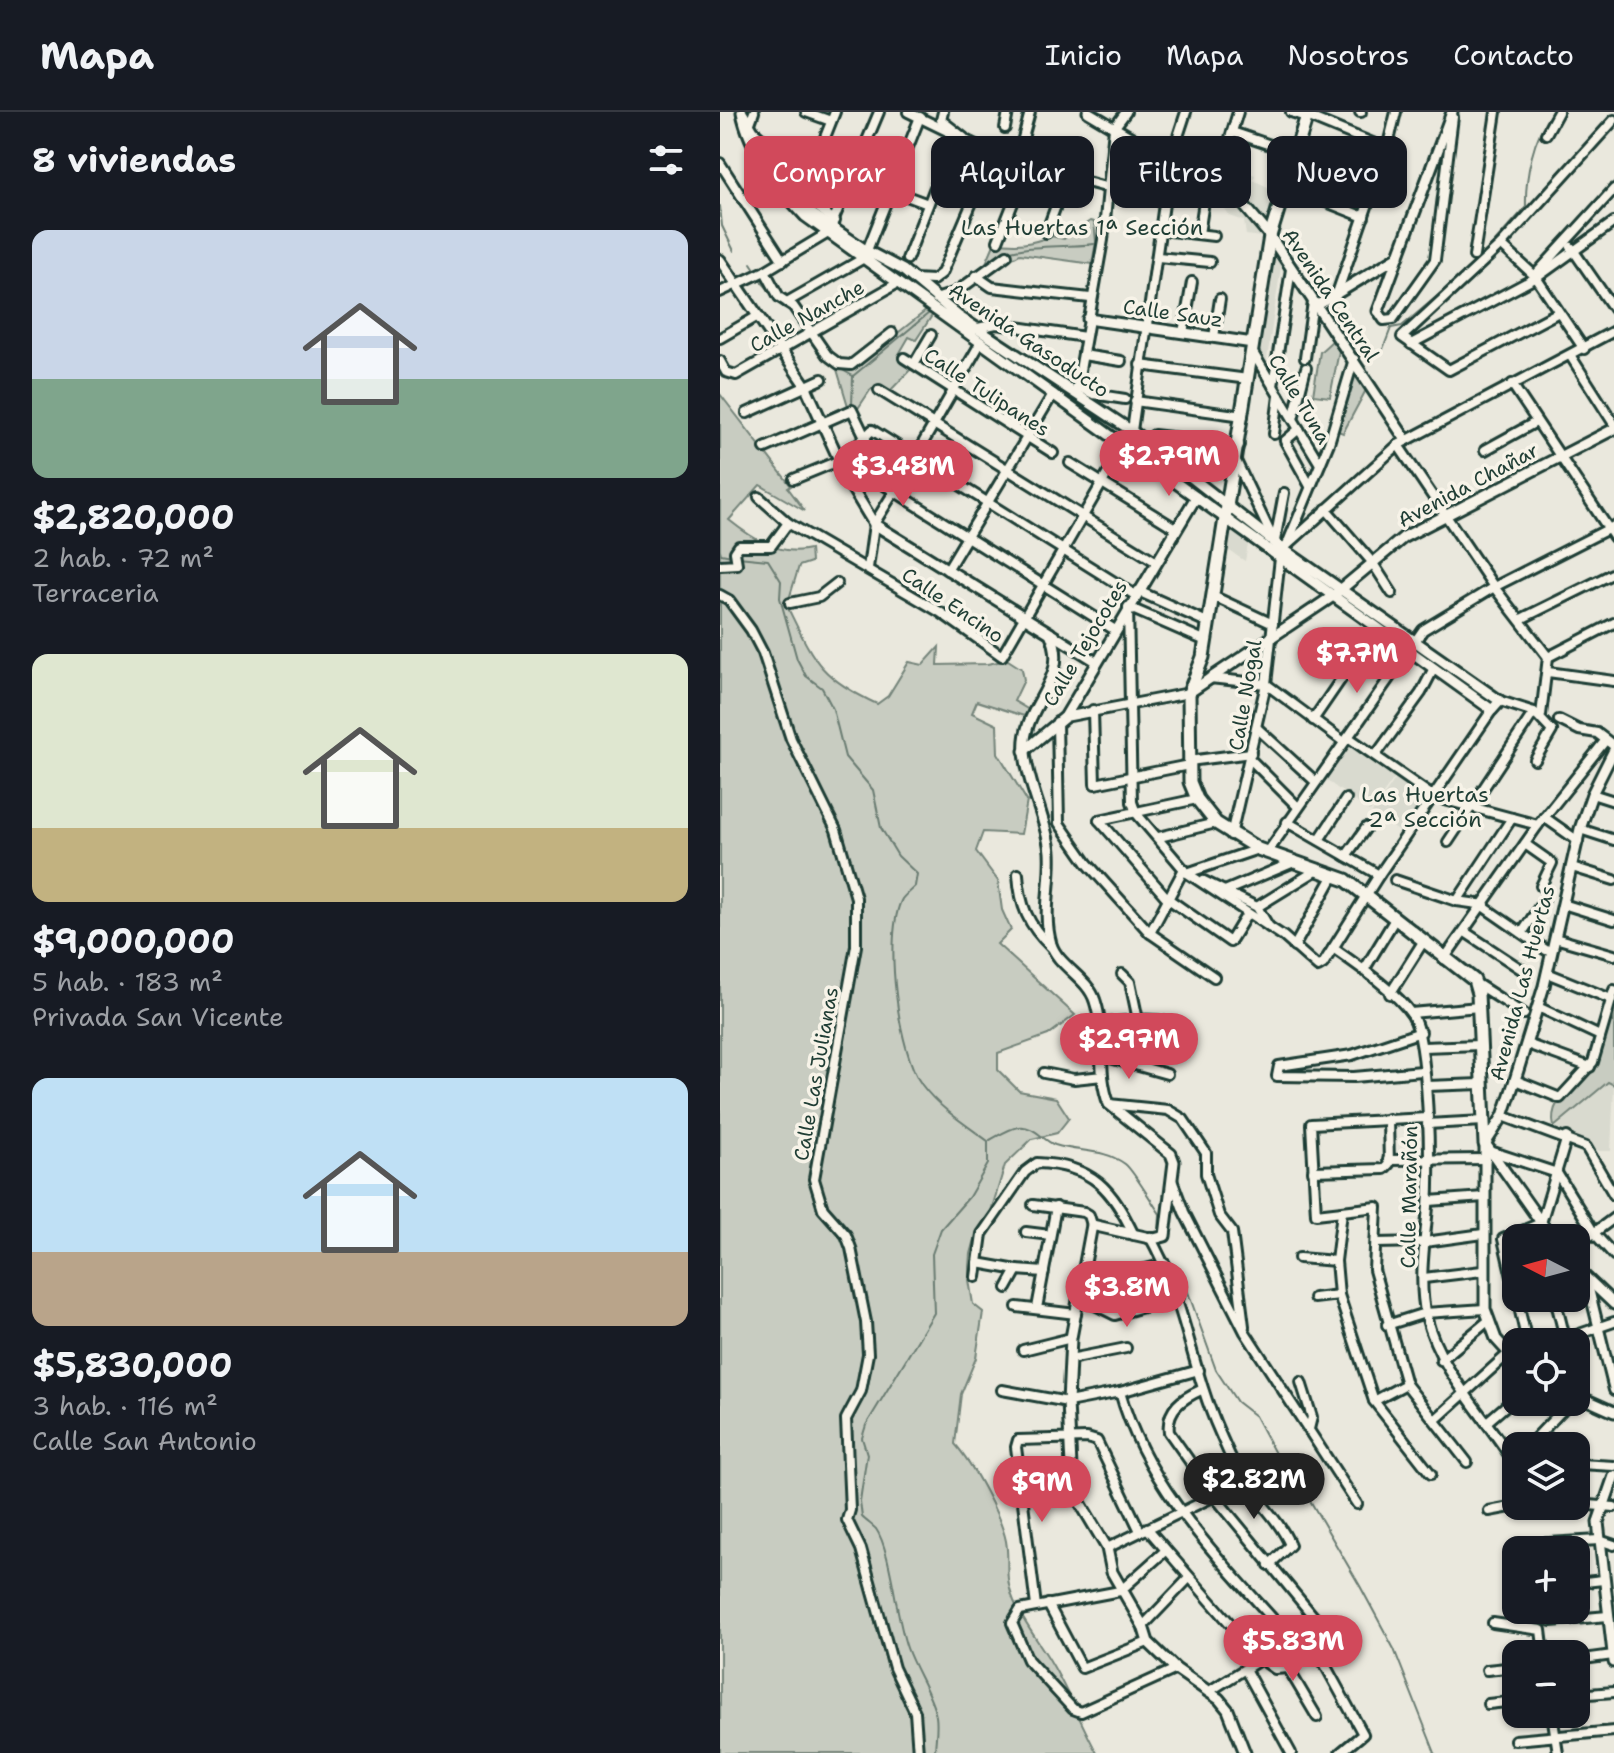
<!DOCTYPE html>
<html lang="es">
<meta charset="utf-8">
<style>
body{margin:0;font-family:"Shantell Sans",sans-serif;background:#20242c;color:#f1f3f6;height:100vh;display:flex;flex-direction:column;font-size:30px;white-space:nowrap}
*{box-sizing:border-box;margin:0}
p{font-size:26px;color:#9ea1a6}
.icon{flex:none;width:44px;height:44px;fill:none;stroke:currentColor;stroke-width:2;stroke-linecap:round;stroke-linejoin:round}
.map{position:relative;flex:1;overflow:hidden}
.side{display:flex;flex-direction:column;background:#171b24;width:720px}
.side>*{flex:none}
.banner{position:absolute;left:24px;top:24px;width:750px;height:72px;display:flex;gap:16px}
.needle{width:52px;rotate:276deg}
.buttons{position:absolute;left:782px;top:1112px;display:grid;gap:16px}
.buttons a{display:grid;place-items:center;width:88px;height:88px;border-radius:16px;background:#171b24;box-shadow:0 2px 6px #0004;font-size:40px}
.price{position:absolute;translate:-50% -68px;padding:0 18px;border-radius:28px;background:#d1495b;color:#fff;font-size:26px;line-height:52px;filter:drop-shadow(0 2px 4px #0008)}
.price::after{content:'';position:absolute;left:50%;top:48px;width:24px;height:18px;margin-left:-12px;background:inherit;clip-path:polygon(0 0,100% 0,50% 100%)}
.price.active{background:#222;color:#fff}
ul{padding:0;list-style:none}
li{display:grid;align-content:center;gap:16px;height:424px;padding:0 32px}
li span{display:grid;place-items:center;height:248px;border-radius:16px;color:#555}
li>.icon{margin-inline-start:auto}
span .icon{width:144px;height:144px;fill:#fffc;stroke-width:1}
li b{font-size:34px}
h2{display:flex;justify-content:space-between;align-items:center;height:96px;padding:0 32px;font-size:34px}
.chip{padding:0 28px;border-radius:16px;background:#171b24;box-shadow:0 2px 6px #0004;font-size:28px;line-height:72px}
.chip.active{background:#d1495b;color:#fff}
header{display:flex;align-items:center;gap:48px;box-sizing:border-box;height:112px;padding:0 40px;background:#171b24;border-bottom:2px solid #363941}
header strong{font-size:38px}
nav{display:flex;gap:44px;margin-inline-start:auto;font-size:28px}
main{display:flex;flex:1;min-height:0}
.map>svg:first-child{display:block}
.built{fill:#d9dacf}
.green{fill:#c8ccc1;stroke:#74847a;stroke-width:2}
.lines{fill:none;stroke-linecap:round;stroke-linejoin:round}
.stream{stroke:#6a7c72;stroke-width:2}
.minor-casing{stroke:#1f3d34;stroke-width:14}
.tertiary-casing{stroke:#1f3d34;stroke-width:15}
.secondary-casing{stroke:#1f3d34;stroke-width:17}
.minor{stroke:#f7f3e8;stroke-width:8}
.tertiary{stroke:#f7f3e8;stroke-width:9}
.secondary{stroke:#f7f3e8;stroke-width:11}
.labels{text-anchor:middle;dominant-baseline:central;stroke-width:7;stroke-linejoin:round;paint-order:stroke}
.street-label{font-size:20px;fill:#1f3d34;stroke:#f7f3e8}
.neighbourhood-label{font-size:22px;fill:#1f3d34;stroke:#f7f3e8}
</style>
<header>
<strong>Mapa</strong>
<nav><a>Inicio</a><a>Mapa</a><a>Nosotros</a><a>Contacto</a></nav>
</header>
<main>
<section class="side">
<h2>8 viviendas<svg class="icon" aria-label="filters" viewBox="0 0 24 24"><path d="M4 7h16M4 17h16"/><circle cx="9" cy="7" r="2"/><circle cx="15" cy="17" r="2"/></svg></h2>
<ul>
<li><span style="background:linear-gradient(#c9d6e8 60%,#7fa58c 0)"><svg class="icon" aria-label="home" viewBox="0 0 24 24"><path d="M3 11l9-7 9 7M6 9v11h12V9"/></svg></span><div><b>$2,820,000</b><p>2 hab. · 72 m²</p><p>Terraceria</p></div></li>
<li><span style="background:linear-gradient(#dfe7d0 70%,#c2b280 0)"><svg class="icon" aria-label="home" viewBox="0 0 24 24"><path d="M3 11l9-7 9 7M6 9v11h12V9"/></svg></span><div><b>$9,000,000</b><p>5 hab. · 183 m²</p><p>Privada San Vicente</p></div></li>
<li><span style="background:linear-gradient(#bfe0f5 70%,#b9a48a 0)"><svg class="icon" aria-label="home" viewBox="0 0 24 24"><path d="M3 11l9-7 9 7M6 9v11h12V9"/></svg></span><div><b>$5,830,000</b><p>3 hab. · 116 m²</p><p>Calle San Antonio</p></div></li>
</ul>
</section>
<div class="map">
<svg width="894" height="1641" viewBox="0 0 894 1641">
<rect width="100%" height="100%" fill="#eae8dd"/>
<filter id="ink" filterUnits="userSpaceOnUse"><feTurbulence type="fractalNoise" baseFrequency=".0125" numOctaves="2"/><feDisplacementMap in="SourceGraphic" scale="16" xChannelSelector="R" yChannelSelector="G"/><feConvolveMatrix kernelMatrix="1 2 1 2 8 2 1 2 1" color-interpolation-filters="sRGB"/></filter>
<g filter="url(#ink)">
<!-- built -->
<g class="built">
<polygon points="401,28 448,54 444,77 396,65"/>
<polygon points="565,39 572,41 560,79 556,78 560,81 547,116 529,87 501,73 506,54 535,63 533,68 552,77"/>
<polygon points="489,77 524,98 541,125 526,123 524,109 510,104 498,87 488,86"/>
<polygon points="553,133 562,148 546,253 537,240"/>
<polygon points="511,416 529,427 525,449 508,438"/>
<polygon points="632,631 677,662 650,700 606,668"/>
<polygon points="678,663 709,683 683,722 652,701"/>
<polygon points="889,970 894,974 891,1039 879,1039 834,1016"/>
</g>
<!-- green -->
<g class="green">
<path d="M370,109L374,110L376,130L372,152L300,142L268,160L266,151L275,130C297,134 311,132 331,124L344,127Z"/>
<polygon points="162,152 182,158 494,386 491,391"/>
<polygon points="207,198 213,202 196,228 189,225 178,244 193,255 171,278 151,277 135,301 128,294 116,254 132,257"/>
<polygon points="612,229 619,239 610,285 593,283 600,240"/>
<polygon points="634,260 647,276 623,321 618,319"/>
<path d="M0,282L71,374L68,376L85,399L40,373L9,408C34,428 59,444 90,437L91,450L79,454L67,494C94,549 99,565 157,592L168,584L189,550L203,553L219,535L218,553L267,552L288,548L302,557L304,568L294,589L309,598L304,604L257,589L252,601L277,613L278,641L307,689L301,722L263,720L256,739L278,769L282,798L291,818L277,832L355,903L328,923L278,941V958L299,979L336,986L349,1006L337,1021L312,1027L285,1053L271,1099L257,1120L251,1142L249,1168L253,1192L263,1200L256,1246L241,1282L235,1332C252,1351 281,1404 286,1429C290,1452 283,1462 294,1489C304,1512 320,1531 332,1552C349,1581 361,1612 377,1641H0Z"/>
<path d="M894,903V973L888,970L834,1015C826,983 866,970 877,943C883,929 884,916 894,903Z"/>
</g>
<g class="lines">
<!-- stream -->
<g class="stream">
<polyline points="0,94 2,114 14,139"/>
<path d="M275,147C289,131 350,136 374,132"/>
<polyline points="31,151 37,160"/>
<polyline points="38,166 53,182"/>
<path d="M649,250L663,237L671,216L682,214L756,151L806,95C805,65 813,25 832,0"/>
<polyline points="117,255 133,264"/>
<polyline points="132,293 133,264 209,201"/>
<polyline points="0,438 1,442 12,444"/>
<path d="M18,445L48,448L61,469L60,486L77,547L86,564L102,576L113,597L125,645L153,678L161,716L178,744L197,762L195,774C191,778 185,783 182,787C163,823 178,941 202,973C219,996 246,1013 268,1029V1052L249,1085L221,1117L212,1142L214,1201L146,1313L142,1326L147,1342L140,1389L142,1405C146,1409 152,1413 156,1417C171,1438 176,1506 187,1536C195,1559 211,1581 216,1604C218,1616 215,1629 215,1641"/>
<path d="M270,1028C278,1024 288,1017 298,1015C315,1013 322,1028 335,1033C360,1041 383,1036 405,1052C413,1058 433,1092 440,1102L439,1121"/>
<polyline points="439,1127 440,1135 464,1169 496,1258 517,1290 535,1304 567,1364 588,1385 640,1474 674,1537 715,1641"/>
</g>
<!-- minor casing -->
<g class="minor-casing">
<g id="minor">
<polyline points="86,0 111,9"/>
<polyline points="115,0 98,43 103,53 208,92"/>
<polyline points="188,0 262,36 326,59 389,76"/>
<polyline points="223,0 221,8 244,26"/>
<polyline points="571,0 587,5"/>
<polyline points="640,0 641,0"/>
<polyline points="587,4 667,37"/>
<polyline points="30,11 34,0"/>
<polyline points="285,16 288,0"/>
<polyline points="512,20 577,42"/>
<polyline points="36,21 47,31 79,80 115,109"/>
<polyline points="826,22 838,0"/>
<polyline points="297,49 310,0"/>
<polyline points="0,51 63,149"/>
<polyline points="566,74 644,105"/>
<polyline points="495,75 518,0"/>
<polyline points="86,88 101,52"/>
<polyline points="442,118 494,124"/>
<polyline points="326,121 341,80 356,68"/>
<polyline points="479,122 487,70"/>
<polyline points="278,129 308,53"/>
<polyline points="781,133 815,164 864,237"/>
<polyline points="851,135 894,197"/>
<polyline points="754,144 776,0"/>
<polyline points="438,145 490,150"/>
<polyline points="187,147 235,24"/>
<polyline points="45,159 59,185 73,194 107,243 119,252 131,253 172,221"/>
<polyline points="818,160 894,77"/>
<polyline points="256,164 272,175 370,186"/>
<polyline points="194,167 213,168 222,161 273,41"/>
<polyline points="0,180 45,159 108,121 159,0"/>
<polyline points="616,184 667,37 676,0"/>
<polyline points="216,187 236,180 287,143"/>
<polyline points="67,190 144,146 200,5"/>
<polyline points="658,199 664,208 673,207 715,148 733,5"/>
<polyline points="837,201 729,258 682,225 781,133 894,8"/>
<polyline points="258,216 276,212 365,225"/>
<polyline points="463,221 472,170"/>
<polyline points="494,225 500,187"/>
<polyline points="0,226 38,204"/>
<polyline points="691,232 819,164 894,110"/>
<polyline points="532,239 600,352"/>
<polyline points="363,243 401,249"/>
<polyline points="850,243 894,312"/>
<polyline points="184,246 333,341"/>
<polyline points="585,246 593,190"/>
<polyline points="0,249 6,260 16,263 178,171"/>
<polyline points="194,252 211,223"/>
<polyline points="420,253 528,267"/>
<polyline points="792,272 894,425"/>
<polyline points="357,274 373,282 405,287"/>
<polyline points="553,274 571,157"/>
<polyline points="159,278 435,449"/>
<polyline points="356,281 383,128 394,16 406,0"/>
<polyline points="415,289 523,304"/>
<polyline points="27,301 102,267"/>
<polyline points="573,307 586,256"/>
<polyline points="579,317 565,329 590,374"/>
<polyline points="412,319 450,49 466,0"/>
<polyline points="554,322 559,284"/>
<polyline points="434,323 519,333"/>
<polyline points="678,333 774,475 828,545"/>
<polyline points="45,336 132,298 146,327"/>
<polyline points="765,338 816,310"/>
<polyline points="195,345 261,230"/>
<polyline points="123,347 395,518"/>
<polyline points="350,351 455,416"/>
<polyline points="517,351 554,429"/>
<polyline points="74,367 123,347 152,318 415,483"/>
<polyline points="39,385 68,411 220,500 282,544 404,333"/>
<polyline points="606,397 652,450 672,481"/>
<polyline points="555,429 564,381"/>
<polyline points="568,430 609,331 634,247"/>
<polyline points="563,437 678,333 894,219"/>
<polyline points="0,453 17,452 15,440 19,434 51,434 68,411"/>
<polyline points="148,456 154,412 185,362"/>
<polyline points="227,458 333,282"/>
<polyline points="418,479 489,511"/>
<polyline points="0,483 9,488 31,518 43,541 71,627 116,718 136,786 136,834 94,1067 103,1097 126,1123 131,1136 146,1210 148,1242 144,1263 141,1279 126,1307 130,1398 127,1408 141,1437 174,1556 195,1600 198,1641"/>
<polyline points="493,484 553,512"/>
<polyline points="70,491 99,485 117,471"/>
<polyline points="801,507 894,461"/>
<polyline points="330,521 377,550"/>
<polyline points="486,529 408,495 412,690 416,701 467,761 563,824 598,855 603,852 659,763 772,598"/>
<polyline points="828,545 894,511"/>
<polyline points="828,560 894,569"/>
<polyline points="490,566 546,572 624,630"/>
<polyline points="780,589 814,600 832,619 815,648"/>
<polyline points="373,598 375,672 469,653"/>
<polyline points="821,603 828,545"/>
<polyline points="345,605 469,581"/>
<polyline points="593,608 656,516"/>
<polyline points="839,608 859,618 877,621 894,634"/>
<polyline points="337,610 339,711 367,751 430,821 494,865"/>
<polyline points="537,616 596,670"/>
<polyline points="628,625 714,685 818,713"/>
<polyline points="656,643 701,581 714,556"/>
<polyline points="530,647 578,695"/>
<polyline points="469,649 531,641"/>
<polyline points="872,682 894,689"/>
<polyline points="824,705 858,729"/>
<polyline points="379,708 447,786 510,830 527,802"/>
<polyline points="379,708 477,687"/>
<polyline points="567,710 659,763"/>
<polyline points="860,717 894,728"/>
<polyline points="511,723 546,572 560,446"/>
<polyline points="439,725 496,711"/>
<polyline points="599,728 626,687"/>
<polyline points="728,730 814,600"/>
<polyline points="805,732 832,751 821,774"/>
<polyline points="547,741 703,518 774,475 894,414"/>
<polyline points="626,744 646,716"/>
<polyline points="852,755 894,768"/>
<polyline points="467,761 538,737"/>
<path d="M298,762C300,794 308,813 331,835"/>
<polyline points="675,768 737,789 765,793"/>
<polyline points="484,769 537,795 549,815"/>
<polyline points="505,779 574,750"/>
<polyline points="737,789 792,706"/>
<polyline points="843,792 894,808"/>
<polyline points="537,795 597,758"/>
<polyline points="764,795 826,838"/>
<polyline points="745,820 804,859"/>
<polyline points="430,821 464,757"/>
<polyline points="802,821 824,788"/>
<polyline points="835,826 894,843"/>
<polyline points="574,835 614,763"/>
<path d="M613,836C637,853 676,879 692,903C709,929 711,1059 708,1095C705,1129 698,1170 706,1204C720,1260 763,1301 793,1349L796,1346"/>
<polyline points="724,847 818,713 885,629"/>
<polyline points="644,858 675,807"/>
<polyline points="827,861 891,887"/>
<polyline points="402,862 410,870 418,908"/>
<polyline points="757,872 804,902"/>
<polyline points="670,882 703,830"/>
<polyline points="818,895 880,924"/>
<polyline points="691,901 759,895"/>
<path d="M380,912C404,910 448,899 465,923"/>
<polyline points="701,920 632,943 559,954 557,964 634,965 702,959"/>
<polyline points="807,932 870,955"/>
<polyline points="703,935 760,933"/>
<polyline points="383,944 447,962"/>
<polyline points="324,961 354,967 383,964"/>
<polyline points="795,968 840,986 873,950 894,878"/>
<polyline points="707,974 761,972"/>
<polyline points="389,992 448,998 463,1007 486,1041 486,1062 499,1103 512,1120 524,1214"/>
<polyline points="783,1004 866,1035 894,1083"/>
<polyline points="707,1006 591,1012 596,1102 657,1095 654,1158 686,1272 747,1350"/>
<polyline points="707,1012 764,1009"/>
<polyline points="770,1039 837,1061 874,1121 894,1143"/>
<polyline points="668,1048 766,1047"/>
<polyline points="593,1059 664,1057 669,1052 668,1007"/>
<polyline points="452,1068 464,1100 525,1220 637,1392"/>
<polyline points="709,1089 764,1085"/>
<polyline points="313,1093 364,1100 369,1103 372,1113"/>
<polyline points="622,1100 616,1149 619,1183 654,1289 711,1362"/>
<polyline points="306,1120 330,1123"/>
<path d="M430,1125C465,1187 471,1256 499,1319C507,1337 515,1358 527,1373C541,1392 561,1411 570,1433L549,1453"/>
<polyline points="656,1131 705,1130 763,1122"/>
<polyline points="856,1134 894,1106"/>
<polyline points="579,1146 616,1149"/>
<polyline points="258,1151 297,1158"/>
<path d="M256,1165L262,1122L305,1060L317,1051C373,1053 392,1077 414,1123"/>
<polyline points="704,1166 762,1159"/>
<polyline points="867,1169 894,1278"/>
<polyline points="363,1173 445,1152"/>
<polyline points="287,1176 297,1158 324,1160"/>
<polyline points="796,1182 783,1127 821,1111 847,1025"/>
<polyline points="361,1186 395,1203 459,1185"/>
<polyline points="594,1186 619,1183"/>
<polyline points="797,1186 807,1230"/>
<polyline points="835,1186 846,1230"/>
<polyline points="297,1195 356,1202"/>
<polyline points="317,1196 336,1095"/>
<polyline points="667,1213 705,1201 765,1197"/>
<polyline points="836,1230 894,1210"/>
<polyline points="303,1238 351,1226"/>
<polyline points="350,1247 406,1236"/>
<polyline points="721,1248 768,1209"/>
<polyline points="581,1270 592,1305 589,1317"/>
<polyline points="282,1278 348,1290 400,1280 479,1258"/>
<path d="M481,1278C463,1286 446,1297 449,1320L495,1385L603,1516L598,1540L643,1622L620,1641"/>
<path d="M400,1280C428,1381 509,1456 576,1533V1546L568,1556L555,1557L541,1547L427,1416"/>
<polyline points="654,1289 686,1272"/>
<polyline points="715,1308 788,1242"/>
<polyline points="768,1309 796,1285"/>
<polyline points="808,1334 850,1290"/>
<polyline points="860,1352 894,1354"/>
<polyline points="856,1392 894,1395"/>
<polyline points="769,1399 796,1394"/>
<polyline points="387,1436 524,1370"/>
<polyline points="812,1438 812,1432 879,1428 894,1433"/>
<polyline points="445,1439 400,1479 300,1498 292,1511 308,1548 353,1597 361,1600 456,1557"/>
<polyline points="856,1471 883,1468"/>
<polyline points="328,1492 362,1556 428,1530"/>
<polyline points="316,1494 296,1335 298,1328 367,1326 377,1329 420,1419"/>
<polyline points="831,1509 888,1504"/>
<polyline points="773,1511 821,1518 824,1542"/>
<polyline points="423,1514 469,1466"/>
<polyline points="856,1548 893,1543"/>
<polyline points="568,1556 597,1605"/>
<polyline points="525,1557 571,1641"/>
<polyline points="767,1558 796,1555"/>
<polyline points="488,1580 541,1547"/>
<polyline points="856,1583 894,1580"/>
<polyline points="768,1592 796,1589"/>
<polyline points="832,1602 838,1641"/>
<polyline points="795,1628 894,1619"/>
</g>
</g>
<!-- tertiary casing -->
<g class="tertiary-casing">
<g id="tertiary">
<path d="M22,0C29,37 59,77 85,104L772,598L780,589L563,437L412,319L238,204L183,158L147,139L89,100L66,75L23,2"/>
<polyline points="368,0 523,92 550,124 686,328"/>
<path d="M0,148L85,273L131,374L154,412L330,521C353,568 300,593 305,640C308,675 327,708 330,740C332,771 322,801 331,832C338,854 368,866 375,889C386,922 376,960 389,992L451,1042L454,1050L445,1124L434,1127L372,1113L351,1226L348,1290L352,1377L387,1436L392,1460L423,1514L428,1530L456,1557L499,1587L508,1598L525,1641"/>
<polyline points="596,194 679,144"/>
<polyline points="658,199 732,0"/>
<polyline points="368,207 533,231"/>
<polyline points="470,580 613,484 684,425 894,317"/>
<polyline points="304,639 345,605 476,385"/>
<polyline points="767,1034 832,1126"/>
<polyline points="856,1156 894,1192"/>
<polyline points="796,1249 776,1227 765,1197 765,1032 783,1004 795,968 824,874 860,717 872,682 894,638"/>
<polyline points="856,1283 894,1300"/>
<polyline points="894,1364 878,1410 894,1550"/>
</g>
</g>
<!-- secondary casing -->
<g class="secondary-casing">
<polyline id="secondary" points="588,0 550,124 483,545 469,581 470,670 477,687 496,711 538,737 626,768 754,868 758,882 765,1032"/>
</g>
<!-- minor -->
<use href="#minor" class="minor"/>
<!-- tertiary -->
<use href="#tertiary" class="tertiary"/>
<!-- secondary -->
<use href="#secondary" class="secondary"/>
</g>
</g>
<g class="labels">
<!-- street labels -->
<g class="street-label">
<text transform="translate(611 183) rotate(56)">Avenida Central</text>
<text transform="translate(453 201) rotate(8)">Calle Sauz</text>
<text transform="translate(87 204) rotate(-29)">Calle Nanche</text>
<text transform="translate(309 228) rotate(34)">Avenida Gasoducto</text>
<text transform="translate(267 280) rotate(33)">Calle Tulipanes</text>
<text transform="translate(580 287) rotate(59)">Calle Tuna</text>
<text transform="translate(748 373) rotate(-28)">Avenida Chañar</text>
<text transform="translate(233 493) rotate(34)">Calle Encino</text>
<text transform="translate(365 531) rotate(-59)">Calle Tejocotes</text>
<text transform="translate(525 583) rotate(-80)">Calle Nogal</text>
<text transform="translate(802 871) rotate(-75)">Avenida Las Huertas</text>
<text transform="translate(96 962) rotate(-80)">Calle Las Julianas</text>
<text transform="translate(689 1085) rotate(-89)">Calle Marañón</text>
</g>
<!-- neighbourhood labels -->
<g class="neighbourhood-label">
<text x="362" y="115">Las Huertas 1ª Sección</text>
<text x="705" y="682">Las Huertas<tspan x="705" dy="25">2ª Sección</tspan></text>
</g>
</g>
</svg>
<div class="buttons">
<a><svg class="needle" viewBox="-14 -14 28 28"><path d="M0-13l5 13h-10z" fill="#e53935"/><path d="M0 13l5-13h-10z" fill="#9ea1a6"/></svg></a>
<a><svg class="icon" aria-label="locate" viewBox="0 0 24 24"><circle cx="12" cy="12" r="6"/><path d="M12 2v4M12 18v4M2 12h4M18 12h4"/></svg></a>
<a><svg class="icon" aria-label="layers" viewBox="0 0 24 24"><path d="M12 4l9 5-9 5-9-5zM3 14l9 5 9-5"/></svg></a>
<a>+</a>
<a>−</a>
</div>
<b class="price" style="left:449px;top:386px">$2.79M</b>
<b class="price" style="left:183px;top:396px">$3.48M</b>
<b class="price" style="left:637px;top:583px">$7.7M</b>
<b class="price" style="left:409px;top:969px">$2.97M</b>
<b class="price" style="left:407px;top:1217px">$3.8M</b>
<b class="price active" style="left:534px;top:1409px">$2.82M</b>
<b class="price" style="left:322px;top:1412px">$9M</b>
<b class="price" style="left:573px;top:1571px">$5.83M</b>
<div class="banner">
<a class="chip active">Comprar</a>
<a class="chip">Alquilar</a>
<a class="chip">Filtros</a>
<a class="chip">Nuevo</a>
</div>
</div>
</main>
